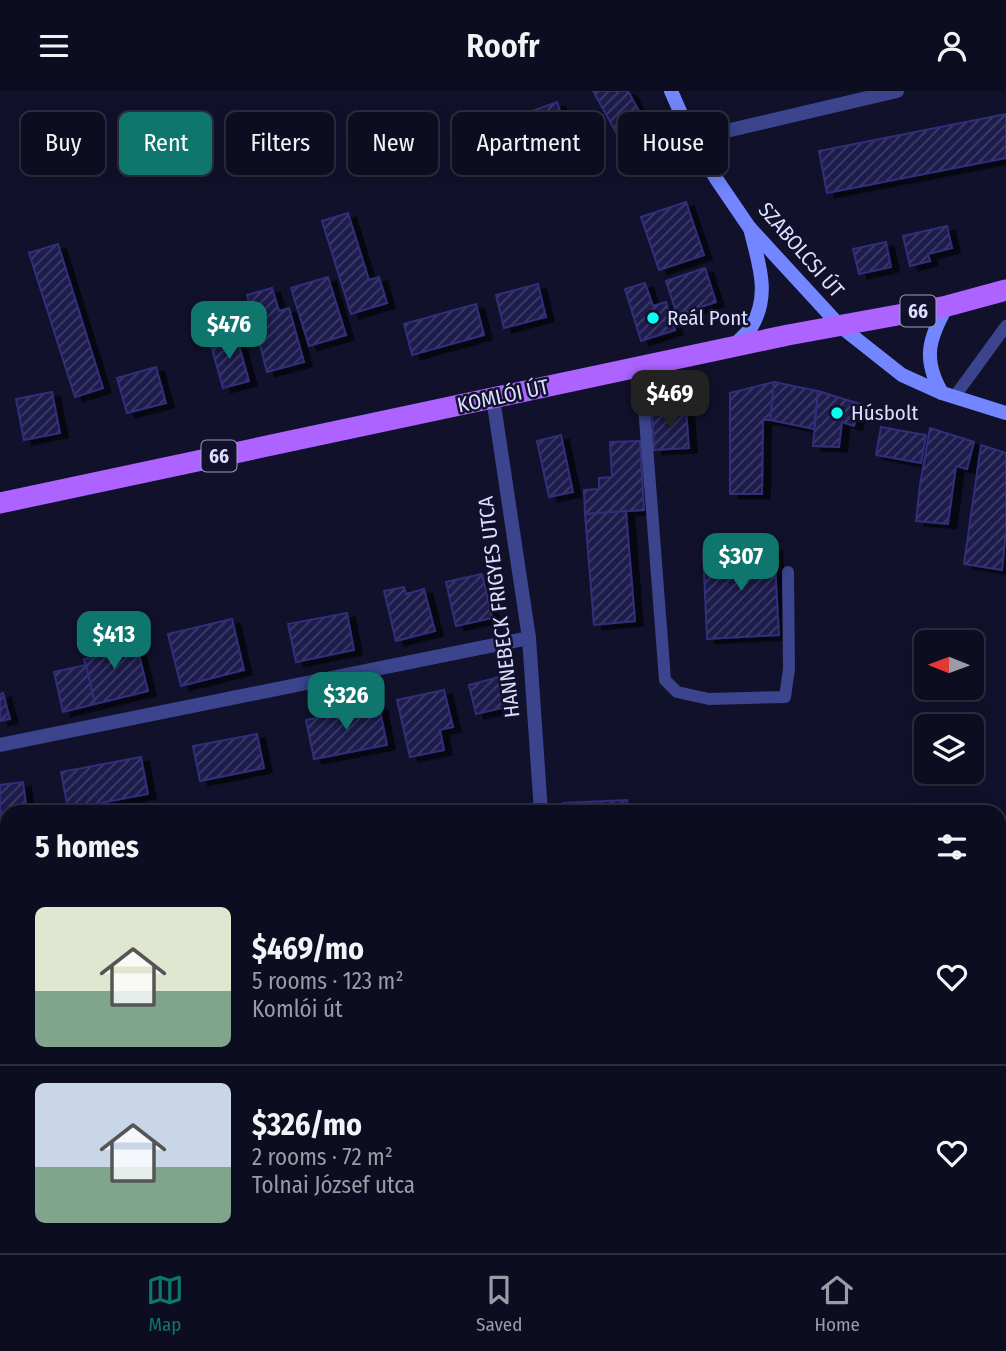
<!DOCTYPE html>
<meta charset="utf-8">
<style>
body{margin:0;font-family:"Fira Sans Condensed",sans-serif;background:#16162a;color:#f1f3f6;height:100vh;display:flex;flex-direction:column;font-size:26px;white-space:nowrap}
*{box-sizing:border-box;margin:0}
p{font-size:23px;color:#9a9ca5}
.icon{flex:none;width:38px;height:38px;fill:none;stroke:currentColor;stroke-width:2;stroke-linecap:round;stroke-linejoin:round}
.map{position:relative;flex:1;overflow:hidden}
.details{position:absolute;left:0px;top:714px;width:1006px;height:448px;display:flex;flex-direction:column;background:#0d0d21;border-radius:21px 21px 0 0;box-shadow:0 4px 18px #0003,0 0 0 2px #2d2d3f}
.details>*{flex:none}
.hud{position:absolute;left:21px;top:21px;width:964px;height:63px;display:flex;gap:14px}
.needle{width:46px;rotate:271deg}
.fabs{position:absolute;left:914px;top:539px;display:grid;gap:14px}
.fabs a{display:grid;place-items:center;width:70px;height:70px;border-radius:10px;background:#0d0d21;box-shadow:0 4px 18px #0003,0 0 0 2px #2d2d3f;font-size:35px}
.price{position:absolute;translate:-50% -60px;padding:0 16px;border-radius:14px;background:#0f766e;color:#fff;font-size:23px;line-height:46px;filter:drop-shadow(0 2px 4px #0008)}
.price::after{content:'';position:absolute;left:50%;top:42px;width:21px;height:16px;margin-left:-10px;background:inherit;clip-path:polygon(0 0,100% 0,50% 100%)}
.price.selected{background:#222;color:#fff}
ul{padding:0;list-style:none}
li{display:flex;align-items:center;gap:21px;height:175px;padding:0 35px}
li+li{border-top:2px solid #2d2d3f}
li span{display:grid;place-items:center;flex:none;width:196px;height:140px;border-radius:10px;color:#555}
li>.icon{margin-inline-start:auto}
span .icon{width:84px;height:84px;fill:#fffc;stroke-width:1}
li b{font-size:30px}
h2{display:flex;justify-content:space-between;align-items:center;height:84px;padding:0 35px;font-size:30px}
.tag{padding:0 24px;border-radius:10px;background:#0d0d21;box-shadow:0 4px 18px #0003,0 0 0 2px #2d2d3f;font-size:24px;line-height:63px}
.tag.selected{background:#0f766e;color:#fff}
header{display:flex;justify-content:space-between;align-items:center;height:91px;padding:0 35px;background:#0d0d21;font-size:32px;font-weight:600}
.dock{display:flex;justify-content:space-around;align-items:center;height:98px;border-top:2px solid #2d2d3f;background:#0d0d21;font-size:19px;color:#9a9ca5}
.dock a{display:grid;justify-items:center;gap:4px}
.dock .selected{color:#0f766e}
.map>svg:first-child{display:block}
.forest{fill:url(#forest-crowns)}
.garden{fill:url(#garden-furrows)}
.building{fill:url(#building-hatch);stroke:#312e7a;stroke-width:2;filter:url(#shadow)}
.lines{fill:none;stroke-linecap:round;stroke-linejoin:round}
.lane{stroke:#3b448c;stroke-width:12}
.street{stroke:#3b448c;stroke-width:14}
.secondary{stroke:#7385ff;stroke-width:14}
.primary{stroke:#ad63ff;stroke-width:21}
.poi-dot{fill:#08fff2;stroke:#11112c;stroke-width:2.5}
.labels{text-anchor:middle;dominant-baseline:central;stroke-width:5;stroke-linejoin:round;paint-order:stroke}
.shield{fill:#11112c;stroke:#9fa0c0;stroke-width:2}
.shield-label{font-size:19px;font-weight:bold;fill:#dcddff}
.street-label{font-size:21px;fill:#dcddff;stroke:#11112c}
.poi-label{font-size:21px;fill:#dcddff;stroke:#11112c;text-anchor:start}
</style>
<header><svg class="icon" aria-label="menu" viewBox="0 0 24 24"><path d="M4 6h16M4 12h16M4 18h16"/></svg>Roofr<svg class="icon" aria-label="person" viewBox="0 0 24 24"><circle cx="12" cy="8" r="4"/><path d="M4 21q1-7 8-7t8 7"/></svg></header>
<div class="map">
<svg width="1006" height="1162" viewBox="0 0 1006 1162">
<defs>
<pattern id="forest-crowns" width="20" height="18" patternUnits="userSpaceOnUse" patternTransform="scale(1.75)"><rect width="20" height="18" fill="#143630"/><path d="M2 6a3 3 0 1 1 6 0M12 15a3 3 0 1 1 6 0" fill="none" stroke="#36534f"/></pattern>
<pattern id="garden-furrows" width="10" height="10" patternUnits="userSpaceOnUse" patternTransform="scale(1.75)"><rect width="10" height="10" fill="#143630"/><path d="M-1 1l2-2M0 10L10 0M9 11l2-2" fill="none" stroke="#36534f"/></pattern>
<pattern id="building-hatch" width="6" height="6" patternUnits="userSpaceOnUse" patternTransform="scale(1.75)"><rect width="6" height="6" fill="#1f1c4e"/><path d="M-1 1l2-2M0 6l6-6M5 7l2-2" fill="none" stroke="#3f3d69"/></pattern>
<filter id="shadow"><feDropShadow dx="8" dy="4.5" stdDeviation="0" flood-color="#0009"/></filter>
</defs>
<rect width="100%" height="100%" fill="#11112c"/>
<!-- forest -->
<polygon class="forest" points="1006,841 1006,1162 438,1162 438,1156 454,1155 999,1155 999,850"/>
<!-- garden -->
<polygon class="garden" points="7,1127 7,1155 437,1155 438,1162 0,1162 0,1128"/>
<!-- building -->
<g class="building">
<polygon points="593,0 628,0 645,31 618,45"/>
<polygon points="557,11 574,59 541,71 524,23"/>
<polygon points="1006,23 1006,67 827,102 819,60"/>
<polygon points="686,111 704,164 659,179 641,126"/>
<polygon points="348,122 369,189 379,186 387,212 351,223 322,130"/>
<polygon points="947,135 952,157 928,163 930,170 910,175 903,145"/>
<polygon points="886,151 891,176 859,183 853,158"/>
<polygon points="58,153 103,297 75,306 29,162"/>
<polygon points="705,177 716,211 677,224 666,190"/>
<polygon points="328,186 346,244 309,255 291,197"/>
<polygon points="645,192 653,215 666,211 675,239 641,250 625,198"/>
<polygon points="538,193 546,226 504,237 496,204"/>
<polygon points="272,197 279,220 289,217 304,271 267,281 247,204"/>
<polygon points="476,213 484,244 412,264 404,233"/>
<polygon points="236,244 249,290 223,297 210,251"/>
<polygon points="156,276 166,312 127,322 117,287"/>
<polygon points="774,291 818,300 814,338 770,329"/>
<polygon points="774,291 770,329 763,329 762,403 730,403 730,302"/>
<polygon points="818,300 860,313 854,335 842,331 839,356 813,355"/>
<polygon points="52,301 60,342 24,349 16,308"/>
<polygon points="686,319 689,357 654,359 652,322"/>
<polygon points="881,336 926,344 921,372 876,364"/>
<polygon points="930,337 974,351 967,378 956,375 948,433 916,430 920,394"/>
<polygon points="561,344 573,401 549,406 537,350"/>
<polygon points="640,350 644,419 585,423 584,399 599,398 599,387 612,386 610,351"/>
<polygon points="981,354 1006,362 1006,440 1002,479 964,473"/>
<polygon points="626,420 635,530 594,534 585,423"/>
<polygon points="774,456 779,544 707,548 703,459"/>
<polygon points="482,483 492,527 456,535 446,491"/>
<polygon points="404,496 406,503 424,498 435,540 396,550 384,500"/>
<polygon points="347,522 354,559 296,571 288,533"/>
<polygon points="232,528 244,579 181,595 168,543"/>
<polygon points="123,545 126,559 137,556 148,600 95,613 84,568 91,567 87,553"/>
<polygon points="86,574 95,613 63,621 54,581"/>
<polygon points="503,585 510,615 476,623 469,594"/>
<polygon points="444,599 453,636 440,639 444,659 410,666 397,609"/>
<polygon points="3,602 10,628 0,630 0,603"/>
<polygon points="379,615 387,654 314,668 306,629"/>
<polygon points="257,643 264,677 200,690 193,655"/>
<polygon points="141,666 148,703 68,718 61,681"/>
<polygon points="23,691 27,721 7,721 7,730 0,731 0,694"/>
<polygon points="627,709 627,721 564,721 563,712"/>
</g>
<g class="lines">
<!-- lane -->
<g class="lane">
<polyline points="641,276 665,589 677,601 709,608 785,606 789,578 788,481"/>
<polyline points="955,305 1006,235"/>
</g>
<!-- street -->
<g class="street">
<polyline points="692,48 897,0"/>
<polyline points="493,307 529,547 541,721"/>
<polyline points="0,654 529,547"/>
</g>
<!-- secondary -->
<g class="secondary">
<polyline points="671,0 692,48 717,89 749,136 840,235 902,284 942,302 1006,322"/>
<path d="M732,256C738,250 747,243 752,235C771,202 758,171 750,137"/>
<path d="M942,302C922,268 929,247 947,215"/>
</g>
<!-- primary -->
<polyline class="primary" points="0,412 788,244 947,215 1006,199"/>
</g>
<!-- markers -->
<g class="poi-dot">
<circle cx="653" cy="227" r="7"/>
<circle cx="837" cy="322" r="7"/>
</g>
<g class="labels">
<!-- shield labels -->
<g class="shield">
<rect x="900.5" y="204.5" width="35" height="31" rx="5"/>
<rect x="201.5" y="349.5" width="35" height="31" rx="5"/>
</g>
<g class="shield-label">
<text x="918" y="220">66</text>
<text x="219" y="365">66</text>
</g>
<!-- street labels -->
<g class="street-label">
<text transform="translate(801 159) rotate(49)">SZABOLCSI ÚT</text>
<text transform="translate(503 305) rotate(-12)">KOMLÓI ÚT</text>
<text transform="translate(499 516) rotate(-97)">HANNEBECK FRIGYES UTCA</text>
</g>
<!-- poi labels -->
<g class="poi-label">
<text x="667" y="227">Reál Pont</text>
<text x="851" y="322">Húsbolt</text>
</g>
</g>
</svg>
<div class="fabs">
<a><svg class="needle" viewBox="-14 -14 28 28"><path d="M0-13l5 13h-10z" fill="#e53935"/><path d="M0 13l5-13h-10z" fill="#9a9ca5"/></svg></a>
<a><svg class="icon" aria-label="layers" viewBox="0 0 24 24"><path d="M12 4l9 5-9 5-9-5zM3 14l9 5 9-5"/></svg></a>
</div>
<b class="price" style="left:229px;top:270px">$476</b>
<b class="price selected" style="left:670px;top:339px">$469</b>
<b class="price" style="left:741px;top:502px">$307</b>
<b class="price" style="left:114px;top:580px">$413</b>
<b class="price" style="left:346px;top:641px">$326</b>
<div class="hud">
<a class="tag">Buy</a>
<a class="tag selected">Rent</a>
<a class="tag">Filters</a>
<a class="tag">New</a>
<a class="tag">Apartment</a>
<a class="tag">House</a>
</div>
<section class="details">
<h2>5 homes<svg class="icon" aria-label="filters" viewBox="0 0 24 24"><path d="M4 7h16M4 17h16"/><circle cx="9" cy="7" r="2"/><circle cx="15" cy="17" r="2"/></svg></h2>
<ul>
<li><span style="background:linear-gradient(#dfe7d0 60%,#7fa58c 0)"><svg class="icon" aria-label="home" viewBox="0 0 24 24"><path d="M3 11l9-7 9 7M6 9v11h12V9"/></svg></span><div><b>$469/mo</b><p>5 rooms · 123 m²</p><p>Komlói út</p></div><svg class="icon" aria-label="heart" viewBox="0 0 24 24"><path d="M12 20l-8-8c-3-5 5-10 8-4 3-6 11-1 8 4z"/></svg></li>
<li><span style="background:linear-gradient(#c9d6e8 60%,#7fa58c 0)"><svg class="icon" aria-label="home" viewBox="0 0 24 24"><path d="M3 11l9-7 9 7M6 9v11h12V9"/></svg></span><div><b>$326/mo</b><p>2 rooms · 72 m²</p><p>Tolnai József utca</p></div><svg class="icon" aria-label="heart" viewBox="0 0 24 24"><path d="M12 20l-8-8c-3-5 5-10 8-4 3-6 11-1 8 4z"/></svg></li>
</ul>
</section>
</div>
<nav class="dock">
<a class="selected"><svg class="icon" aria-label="map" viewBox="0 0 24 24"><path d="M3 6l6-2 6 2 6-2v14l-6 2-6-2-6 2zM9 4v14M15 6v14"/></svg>Map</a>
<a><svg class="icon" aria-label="saved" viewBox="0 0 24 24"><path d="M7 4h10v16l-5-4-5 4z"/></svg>Saved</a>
<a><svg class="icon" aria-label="home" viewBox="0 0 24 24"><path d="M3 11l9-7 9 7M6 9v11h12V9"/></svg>Home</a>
</nav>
